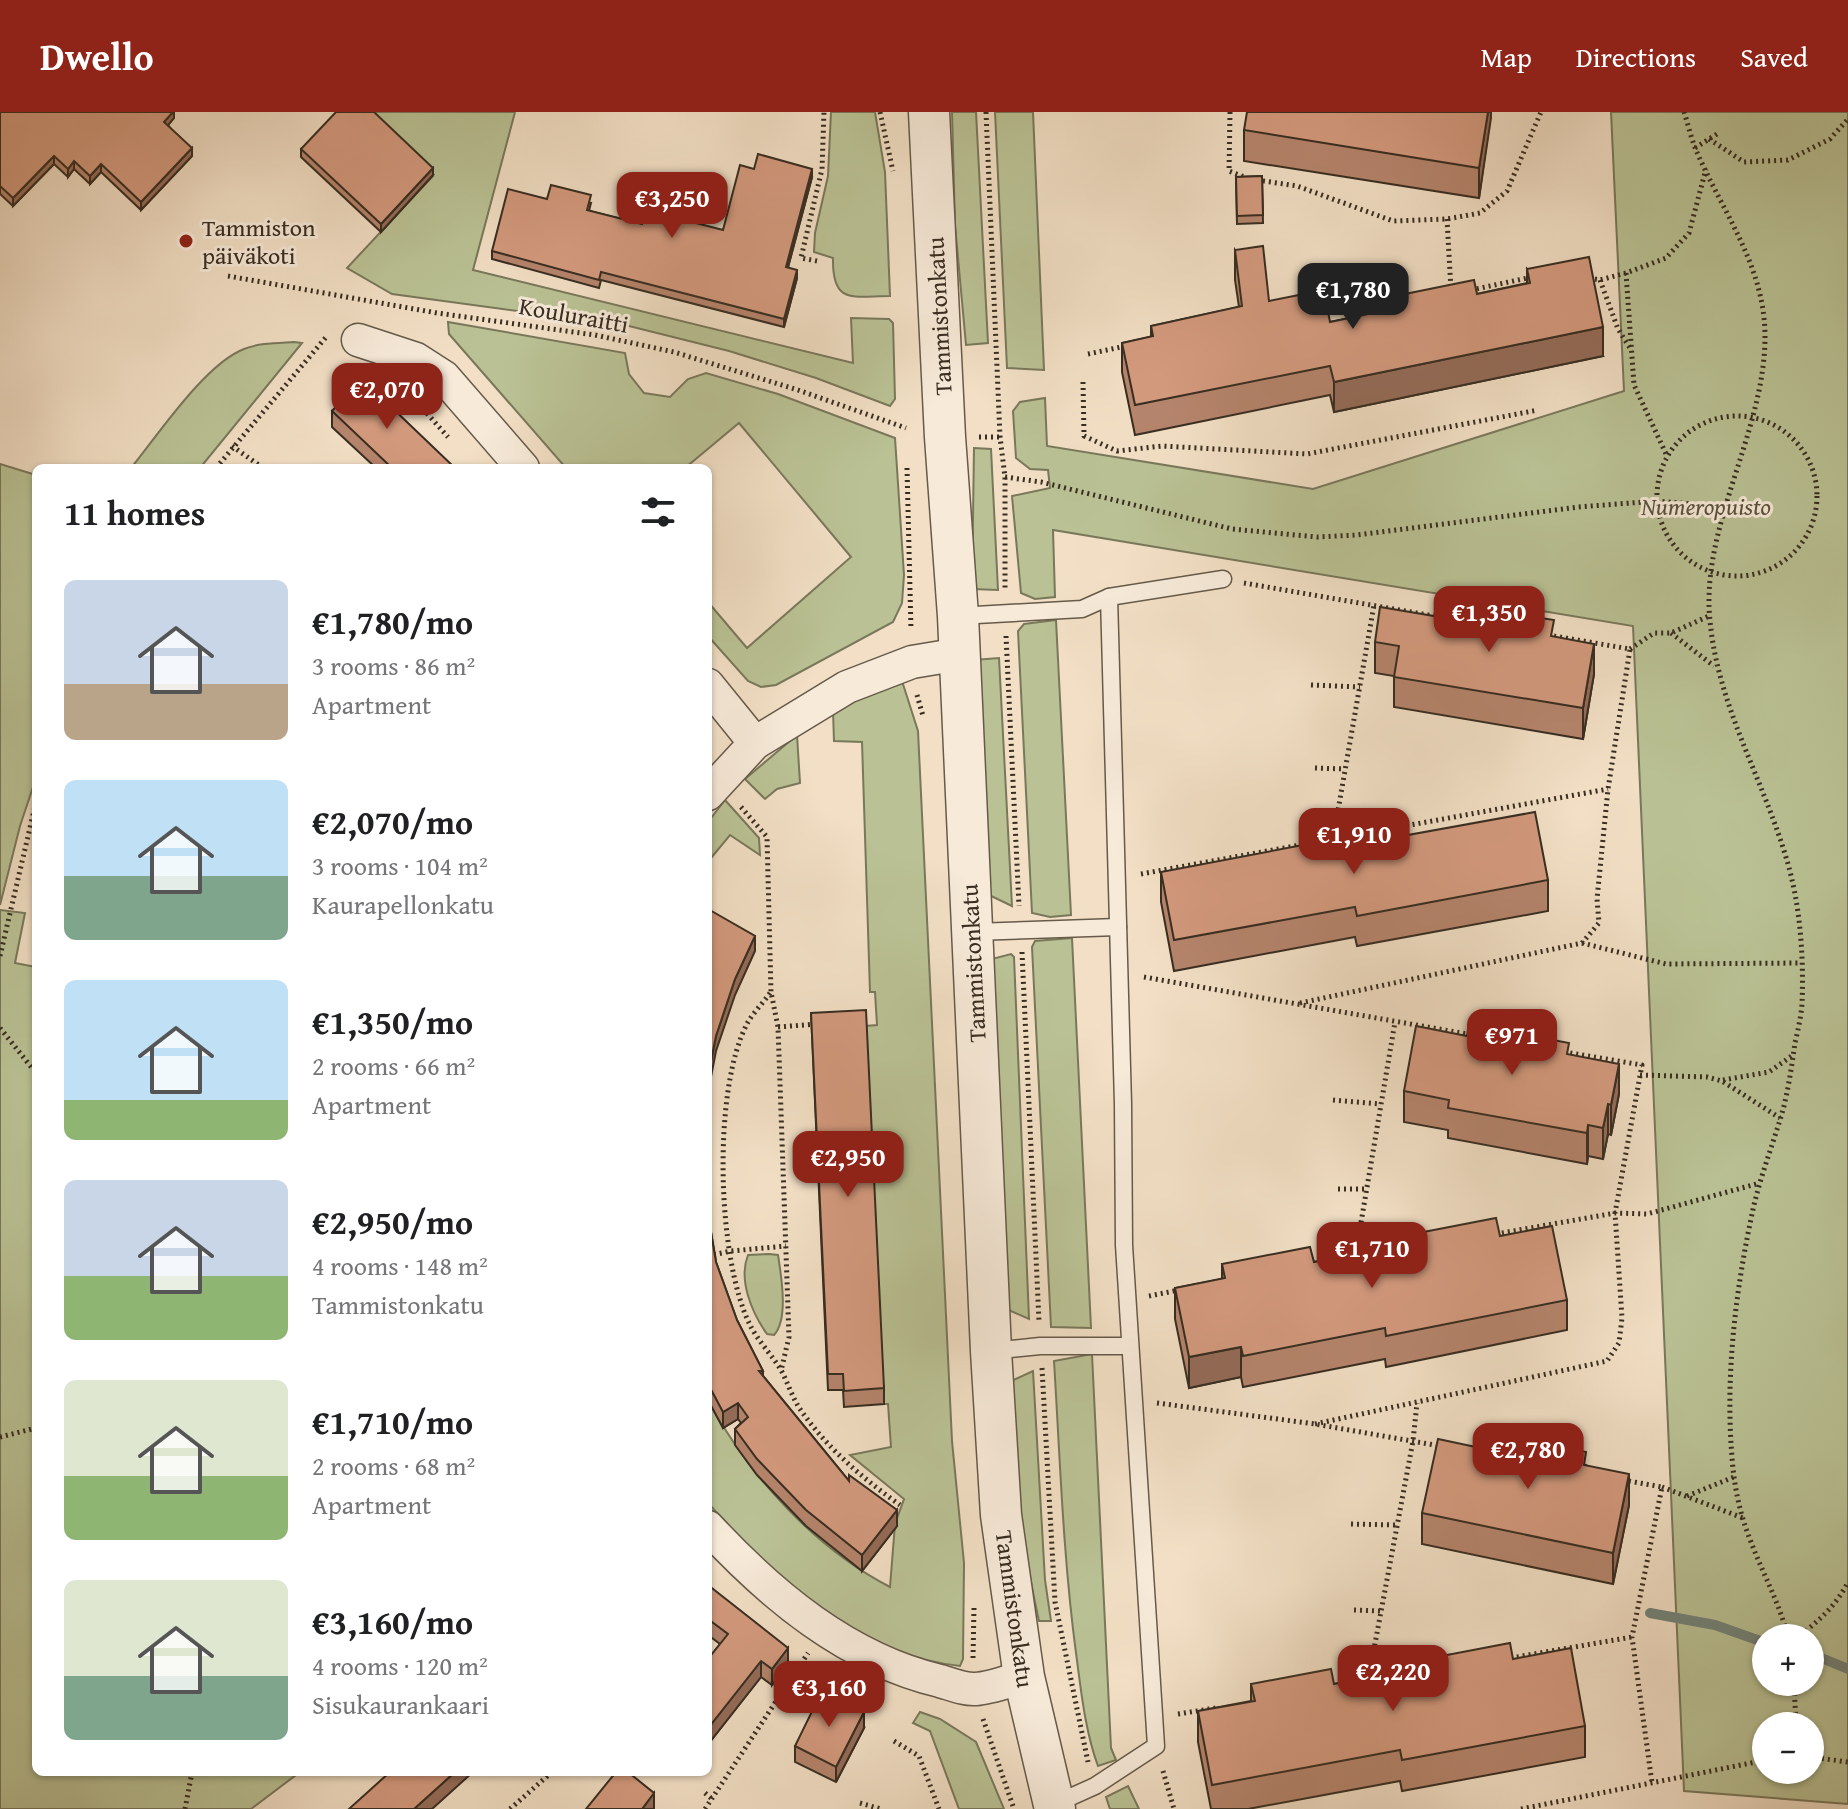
<!DOCTYPE html>
<meta charset="utf-8">
<style>
body{margin:0;font-family:"Gentium Book Plus",serif;background:#f2f2f2;color:#202124;height:100vh;display:flex;flex-direction:column;font-size:30px;white-space:nowrap}
*{box-sizing:border-box;margin:0}
p{font-size:26px;color:#757577}
.icon{flex:none;width:44px;height:44px;fill:none;stroke:currentColor;stroke-width:2;stroke-linecap:round;stroke-linejoin:round}
.map{position:relative;flex:1;overflow:hidden}
.side{position:absolute;left:32px;top:352px;width:680px;height:1312px;display:flex;flex-direction:column;background:#fff;border-radius:12px;box-shadow:0 2px 6px #0004}
.side>*{flex:none}
.fabs{position:absolute;left:1752px;top:1512px;display:grid;gap:16px}
.fabs a{display:grid;place-items:center;width:72px;height:72px;border-radius:50%;background:#fff;box-shadow:0 2px 6px #0004;font-size:40px}
.price{position:absolute;translate:-50% -68px;padding:0 18px;border-radius:16px;background:#8f2418;color:#fff;font-size:26px;line-height:52px;filter:drop-shadow(0 2px 4px #0008)}
.price::after{content:'';position:absolute;left:50%;top:48px;width:24px;height:18px;margin-left:-12px;background:inherit;clip-path:polygon(0 0,100% 0,50% 100%)}
.price.on{background:#222;color:#fff}
ul{padding:0;list-style:none}
li{display:flex;align-items:center;gap:24px;height:200px;padding:0 32px}
li span{display:grid;place-items:center;flex:none;width:224px;height:160px;border-radius:12px;color:#555}
li>.icon{margin-inline-start:auto}
span .icon{width:96px;height:96px;fill:#fffc;stroke-width:1}
li b{font-size:34px}
h2{display:flex;justify-content:space-between;align-items:center;height:96px;padding:0 32px;font-size:34px}
header{display:flex;align-items:center;gap:48px;box-sizing:border-box;height:112px;padding:0 40px;background:#8f2418;color:#fff}
header strong{font-size:38px}
nav{display:flex;gap:44px;margin-inline-start:auto;font-size:28px}
.map>svg:first-child{display:block}
.green{fill:#bac295;stroke:#79785b;stroke-width:2;fill-rule:evenodd}
.lines{fill:none;stroke-linecap:round;stroke-linejoin:round}
.stream{stroke:#73837a;stroke-width:10}
.service-casing{stroke:#665a4a;stroke-width:19}
.minor-casing{stroke:#665a4a;stroke-width:35}
.tertiary-casing{stroke:#665a4a;stroke-width:43}
.path{stroke:#382d21;stroke-width:5;stroke-dasharray:2 4;stroke-linecap:butt}
.service{stroke:#f7ead9;stroke-width:16}
.minor{stroke:#f7ead9;stroke-width:32}
.tertiary{stroke:#f7ead9;stroke-width:40}
.wall{fill:#b5846c;stroke:#382d21;stroke-width:2}
.shaded-wall{fill:#946b58;stroke:#382d21;stroke-width:2}
.building{fill:#d3997d;stroke:#382d21;stroke-width:2}
.poi-dot{fill:#8f2418;stroke:#f7ead9;stroke-width:3}
.labels{text-anchor:middle;dominant-baseline:central;stroke-width:6;stroke-linejoin:round;paint-order:stroke}
.poi-label{font-size:24px;fill:#382d21;stroke:#f7ead9;text-anchor:start}
.street-label{font-size:24px;fill:#382d21;stroke:#f7ead9}
.park-label{font-size:24px;font-style:italic;fill:#58523e;stroke:#f7ead9}
</style>
<header>
<strong>Dwello</strong>
<nav><a>Map</a><a>Directions</a><a>Saved</a></nav>
</header>
<div class="map">
<svg width="1848" height="1697" viewBox="0 0 1848 1697">
<rect width="100%" height="100%" fill="#f2dfc5"/>
<filter id="stains"><feTurbulence type="fractalNoise" baseFrequency=".0025" numOctaves="4"/><feColorMatrix values="0 0 0 0 .2 0 0 0 0 .09 0 0 0 0 .02 0 0 0 .5 -.17"/></filter>
<radialGradient id="worn" r=".72"><stop offset=".6" stop-color="#630" stop-opacity="0"/><stop offset="1" stop-color="#630" stop-opacity=".3"/></radialGradient>
<!-- green -->
<g class="green">
<polygon points="366,0 515,0 473,158 853,251 851,206 889,207 893,211 895,287 890,294 816,266 729,239 629,214 392,182 347,156 433,64"/>
<path d="M831,0H875L885,60L890,184C852,184 832,193 833,146L814,140L815,121L828,64Z"/>
<polygon points="952,0 976,0 988,231 966,233 955,113"/>
<polygon points="995,0 1033,0 1044,258 1007,256"/>
<path d="M1611,0H1848V1692L1684,1679L1633,514L1053,418L1055,485L1035,487L1021,481L1012,384L1050,376L1048,358L1030,357L1016,346L1013,299L1020,290L1045,286L1047,334L1313,377L1624,279ZM1766,1526H1810V1570H1766ZM1766,1614H1810V1658H1766Z"/>
<polygon points="448,210 625,241 629,262 644,281 670,285 688,267 706,261 778,282 895,326 904,463 902,491 893,510 776,573 761,575 748,569 708,524 708,490 747,536 851,445 739,311 685,356 566,356 449,222"/>
<path d="M294,230L302,231L200,356H131C158,323 205,252 244,237C258,231 278,231 294,230Z"/>
<polygon points="974,336 991,337 998,478 972,477"/>
<polygon points="0,352 36,363 36,666 20,714 0,793"/>
<polygon points="1056,508 1071,803 1050,805 1032,801 1018,519 1024,512"/>
<polygon points="999,546 1012,794 985,781 974,548"/>
<path d="M902,569L918,619L952,1329L964,1451L963,1547L960,1554C858,1543 773,1464 708,1391V1289C750,1364 813,1435 890,1475L895,1412L904,1387L850,1343L891,1335L888,1292H884L866,914L877,913L875,880H870L862,630L834,629L833,599L863,582Z"/>
<polygon points="797,623 800,671 777,677 765,687 745,667"/>
<polygon points="725,688 759,726 760,743 730,723 711,746 708,745 708,710"/>
<polygon points="0,798 25,801 15,851 36,855 36,1660 300,1660 251,1697 0,1697"/>
<polygon points="1072,826 1091,1216 1051,1215 1032,835 1035,829"/>
<polygon points="1011,842 1014,845 1029,1207 1004,1196 988,848"/>
<path d="M769,1142L778,1143C781,1163 789,1207 774,1223L767,1222C752,1201 738,1168 748,1143Z"/>
<path d="M1092,1242L1111,1636L1116,1648L1098,1654C1085,1619 1081,1578 1076,1541C1063,1444 1060,1346 1054,1249Z"/>
<path d="M1033,1259L1045,1468L1051,1509H1039C1021,1430 1014,1351 1007,1271Z"/>
<polygon points="920,1600 940,1607 976,1630 1004,1697 959,1697 930,1619 913,1611"/>
<polygon points="1128,1674 1139,1697 1110,1697 1106,1685"/>
</g>
<g class="lines">
<!-- stream -->
<g class="stream">
<polyline points="1650,1501 1715,1513 1766,1531"/>
<polyline points="1814,1543 1848,1557"/>
</g>
<!-- service casing -->
<g class="service-casing">
<g id="service">
<polyline points="958,504 1082,497 1109,485 1223,467"/>
<polyline points="974,820 1118,815"/>
<polyline points="992,1239 1040,1234 1129,1234"/>
<polyline points="1055,1692 1095,1674 1156,1634 1124,1133 1123,992 1109,485"/>
</g>
</g>
<!-- minor casing -->
<g class="minor-casing">
<g id="minor">
<polyline points="358,228 416,247 444,265 523,356"/>
<polyline points="708,573 755,631"/>
<polyline points="708,682 755,631 847,575 912,550 960,542"/>
<path d="M708,1415C771,1483 847,1547 940,1569C951,1572 965,1578 976,1577C991,1576 1009,1569 1024,1565"/>
</g>
</g>
<!-- tertiary casing -->
<g class="tertiary-casing">
<polyline id="tertiary" points="929,0 945,325 958,504 991,1239 1001,1403 1024,1565 1055,1697"/>
</g>
<!-- path -->
<g class="path">
<polyline points="880,0 893,59"/>
<polyline points="986,0 1000,325 1005,365 1005,478"/>
<polyline points="1230,0 1229,59 1247,66"/>
<path d="M1684,0C1688,12 1691,26 1696,38C1722,99 1764,153 1765,222C1766,319 1700,414 1710,509C1718,593 1761,663 1785,742C1800,789 1804,843 1802,892C1801,905 1798,918 1795,931C1792,952 1789,973 1784,994C1775,1027 1762,1059 1754,1093C1736,1174 1725,1262 1732,1345C1734,1374 1740,1403 1751,1430C1763,1462 1780,1492 1788,1526"/>
<polyline points="1709,27 1744,50 1788,48 1830,27 1848,7"/>
<polyline points="1695,36 1720,20"/>
<polyline points="1257,68 1297,74 1393,109 1447,107 1480,101 1507,79 1541,0"/>
<polyline points="1447,107 1451,178"/>
<polyline points="817,149 801,146 822,57 824,0"/>
<polyline points="1626,161 1634,273 1667,344"/>
<polyline points="228,164 437,201 595,223 674,240 798,278 906,316"/>
<polyline points="1589,166 1600,168 1626,161 1666,146 1689,121 1706,57"/>
<polyline points="1600,168 1618,217 1630,236"/>
<polyline points="1471,178 1532,165"/>
<polyline points="1320,195 1358,188 1390,186"/>
<polyline points="1088,242 1126,234"/>
<polyline points="1083,270 1084,324 1117,339 1162,334 1307,342 1538,298"/>
<polyline points="415,288 448,325"/>
<circle cx="1737" cy="384" r="80"/>
<polyline points="979,325 1000,325"/>
<polyline points="232,334 263,356"/>
<polyline points="216,356 327,224"/>
<polyline points="907,356 911,518"/>
<polyline points="1005,365 1041,370 1232,417 1317,425 1357,423 1578,395 1657,389 1726,395"/>
<polyline points="1244,471 1463,509"/>
<polyline points="1671,521 1714,554"/>
<polyline points="1006,524 1019,794"/>
<polyline points="1630,537 1654,521 1671,521 1709,504"/>
<polyline points="1311,573 1360,575"/>
<polyline points="917,583 923,604"/>
<polyline points="1315,656 1345,657"/>
<polyline points="741,695 767,725 771,880 778,915 789,1225 781,1259"/>
<polyline points="1333,727 1374,493"/>
<polyline points="1141,762 1608,677"/>
<polyline points="1582,831 1666,852 1801,851"/>
<polyline points="1022,840 1039,1210"/>
<polyline points="0,844 36,690"/>
<polyline points="1144,865 1473,923"/>
<path d="M770,881C763,891 754,900 748,910C712,976 717,1147 750,1213C758,1229 772,1243 781,1258C788,1271 792,1285 800,1297C826,1335 862,1366 900,1393"/>
<polyline points="1300,891 1582,831 1599,811 1597,787 1608,677 1630,537 1548,523"/>
<polyline points="778,915 817,912"/>
<polyline points="0,916 36,961"/>
<polyline points="1640,963 1707,965 1722,969 1780,1006"/>
<polyline points="1723,968 1769,960 1793,943"/>
<polyline points="1333,988 1381,992"/>
<polyline points="1338,1077 1366,1077"/>
<polyline points="1496,1122 1615,1101 1647,1102 1760,1071"/>
<polyline points="708,1144 731,1139 786,1134"/>
<polyline points="1355,1146 1395,910"/>
<polyline points="1149,1184 1179,1178"/>
<polyline points="1042,1256 1055,1490 1088,1650"/>
<polyline points="1157,1291 1315,1312 1440,1334"/>
<polyline points="1315,1312 1607,1249 1619,1231 1622,1206 1615,1101 1642,953 1565,940"/>
<polyline points="0,1325 36,1316"/>
<polyline points="1623,1368 1662,1375 1632,1525 1652,1671"/>
<polyline points="1662,1375 1743,1406"/>
<polyline points="1687,1384 1734,1365"/>
<polyline points="1351,1412 1398,1413"/>
<polyline points="1354,1498 1381,1499"/>
<path d="M1796,1526C1817,1511 1836,1494 1848,1470"/>
<polyline points="973,1546 974,1496"/>
<polyline points="1505,1547 1632,1525"/>
<polyline points="1368,1569 1413,1329 1417,1291"/>
<polyline points="1794,1570 1796,1614"/>
<polyline points="1178,1602 1216,1596"/>
<polyline points="983,1607 1014,1697"/>
<polyline points="894,1629 919,1644 939,1697"/>
<polyline points="1810,1645 1848,1650"/>
<polyline points="1163,1659 1174,1697"/>
<polyline points="705,1681 712,1687"/>
<polyline points="860,1691 881,1697"/>
<polyline points="185,1697 192,1660"/>
<polyline points="510,1697 552,1660"/>
<polyline points="705,1697 808,1541"/>
<polyline points="1521,1697 1766,1648"/>
</g>
<!-- service -->
<use href="#service" class="service"/>
<!-- minor -->
<use href="#minor" class="minor"/>
<!-- tertiary -->
<use href="#tertiary" class="tertiary"/>
</g>
<!-- wall -->
<g class="wall">
<polygon points="0,0 174,0 174,6 168,13 192,44 141,98 101,60 90,72 74,57 68,65 54,52 13,94 0,82"/>
<polygon points="1491,0 1479,86 1244,49 1244,18"/>
<polygon points="301,37 433,63 381,120 301,45"/>
<polygon points="754,57 812,65 788,155 797,166 784,215 601,168 599,176 492,147 492,139 547,87 591,91 589,99 642,112 723,118"/>
<polygon points="1262,64 1263,111 1237,112 1236,65"/>
<polygon points="1235,138 1269,189 1330,210 1385,199 1385,186 1477,182 1527,171 1527,157 1603,244 1334,300 1330,283 1135,323 1122,260 1122,231 1151,225 1151,214 1239,195 1235,168"/>
<polygon points="332,299 455,356 376,356 332,315"/>
<polygon points="1554,525 1594,562 1583,627 1394,595 1394,564 1375,561 1375,530"/>
<polygon points="1358,732 1548,768 1548,799 1357,834 1355,825 1174,859 1161,790 1161,760"/>
<polygon points="811,901 884,1276 884,1292 844,1295 843,1278 828,1278"/>
<polygon points="1569,943 1619,982 1611,1023 1608,1022 1603,1047 1588,1044 1587,1052 1448,1026 1448,1018 1404,1010 1404,979"/>
<polygon points="708,1102 716,1150 737,1208 763,1259 763,1264 849,1369 897,1414 862,1459 806,1414 757,1363 735,1333 735,1317 741,1311 738,1307 723,1316 708,1288"/>
<polygon points="1413,1122 1500,1124 1567,1188 1567,1218 1386,1255 1385,1247 1243,1275 1241,1265 1189,1276 1175,1207 1175,1176 1222,1167 1222,1152 1314,1150 1413,1131"/>
<polygon points="1490,1338 1586,1353 1629,1393 1613,1472 1422,1432 1422,1401"/>
<polygon points="708,1473 788,1552 772,1573 761,1565 709,1631 708,1547 720,1532 708,1523"/>
<polygon points="1431,1546 1513,1547 1585,1614 1585,1645 1402,1679 1400,1669 1248,1697 1211,1697 1198,1630 1198,1599 1251,1589 1251,1572 1334,1572 1431,1553"/>
<polygon points="864,1616 836,1670 795,1650 795,1634"/>
</g>
<!-- shaded-wall -->
<g class="shaded-wall">
<polygon points="173,0 174,0 174,6 164,18 164,10"/>
<polygon points="1488,0 1491,0 1491,6 1479,86 1479,56"/>
<polygon points="192,36 192,44 141,98 141,90"/>
<polygon points="54,44 54,52 13,94 13,86"/>
<polygon points="74,49 74,57 68,65 68,57"/>
<polygon points="101,52 101,60 90,72 90,64"/>
<polygon points="433,56 433,63 381,120 381,112"/>
<polygon points="812,57 812,65 786,163 786,155"/>
<polygon points="797,158 797,166 784,215 784,207"/>
<polygon points="1603,215 1603,244 1334,300 1334,270"/>
<polygon points="1594,532 1594,562 1583,627 1583,596"/>
<polygon points="755,824 755,839 735,883 716,939 708,980 708,964 716,924 735,867"/>
<polygon points="1619,952 1619,982 1611,1023 1611,993"/>
<polygon points="1608,992 1608,1022 1603,1047 1603,1016"/>
<polygon points="1588,1013 1588,1044 1587,1052 1587,1021"/>
<polygon points="1241,1235 1241,1265 1189,1276 1189,1245"/>
<polygon points="738,1291 738,1307 723,1316 723,1300"/>
<polygon points="1629,1362 1629,1393 1613,1472 1613,1441"/>
<polygon points="897,1398 897,1414 862,1459 862,1443"/>
<polygon points="788,1536 788,1552 772,1573 772,1557"/>
<polygon points="761,1549 761,1565 709,1631 709,1615"/>
<polygon points="864,1600 864,1616 836,1670 836,1655"/>
<polygon points="455,1660 473,1660 432,1697 414,1697"/>
<polygon points="654,1681 654,1697 642,1697"/>
</g>
<!-- building -->
<g class="building">
<polygon points="0,0 173,0 164,10 192,36 141,90 101,52 90,64 74,49 68,57 54,44 13,86 0,74"/>
<polygon points="336,0 374,0 433,56 381,112 301,37"/>
<polygon points="1247,0 1488,0 1479,56 1244,18"/>
<polygon points="758,42 812,57 786,155 797,158 784,207 601,160 599,168 492,139 508,77 547,87 551,73 591,83 587,98 642,112 646,98 723,118 740,53 754,57"/>
<polygon points="1262,64 1263,103 1237,104 1236,65"/>
<polygon points="1263,134 1269,189 1324,178 1330,210 1387,198 1385,186 1474,168 1477,182 1530,171 1527,157 1589,145 1603,215 1334,270 1330,254 1135,293 1122,231 1153,224 1151,214 1242,194 1235,138"/>
<polygon points="362,267 455,356 392,356 332,299"/>
<polygon points="1460,493 1554,508 1551,524 1594,532 1583,596 1394,565 1399,534 1375,530 1380,495 1458,508"/>
<polygon points="1535,700 1548,768 1357,804 1355,795 1174,828 1161,760 1356,723 1358,732"/>
<polygon points="708,797 755,824 735,867 716,924 708,964"/>
<polygon points="866,898 884,1276 844,1279 843,1262 828,1262 811,901"/>
<polygon points="1469,912 1569,931 1567,942 1619,952 1611,993 1608,992 1603,1016 1588,1013 1587,1021 1448,996 1449,988 1404,979 1416,914 1467,924"/>
<polygon points="708,1102 716,1150 737,1208 763,1259 759,1259 849,1369 849,1363 897,1398 862,1443 806,1398 757,1347 735,1317 748,1305 738,1291 723,1300 708,1272"/>
<polygon points="1496,1106 1500,1124 1552,1114 1567,1188 1386,1224 1385,1216 1243,1244 1241,1235 1189,1245 1175,1176 1225,1166 1222,1152 1310,1135 1314,1150 1415,1130 1413,1122"/>
<polygon points="1494,1321 1586,1340 1584,1353 1629,1362 1613,1441 1422,1401 1438,1327 1490,1338"/>
<polygon points="708,1473 788,1536 772,1557 761,1549 709,1615 708,1547 728,1522 708,1507"/>
<polygon points="1510,1531 1513,1547 1571,1536 1585,1614 1402,1648 1400,1638 1212,1673 1198,1599 1255,1589 1251,1572 1331,1557 1334,1572 1432,1553 1431,1546"/>
<polygon points="822,1579 864,1600 836,1655 795,1634"/>
<polygon points="390,1660 455,1660 414,1697 349,1697"/>
<polygon points="616,1660 628,1660 654,1681 642,1697 586,1697"/>
</g>
<!-- markers -->
<circle class="poi-dot" cx="186" cy="129" r="8"/>
<g class="labels">
<!-- poi labels -->
<g class="poi-label">
<text x="202" y="115">Tammiston<tspan x="202" dy="28">päiväkoti</tspan></text>
</g>
<!-- street labels -->
<g class="street-label">
<text transform="translate(574 203) rotate(10)">Kouluraitti</text>
<text transform="translate(939 204) rotate(-93)">Tammistonkatu</text>
<text transform="translate(973 851) rotate(-93)">Tammistonkatu</text>
<text transform="translate(1015 1497) rotate(82)">Tammistonkatu</text>
</g>
<!-- park labels -->
<g class="park-label">
<text x="1706" y="394">Numeropuisto</text>
</g>
</g>
<rect width="100%" height="100%" filter="url(#stains)"/>
<rect width="100%" height="100%" fill="url(#worn)"/>
</svg>
<div class="fabs">
<a>+</a>
<a>−</a>
</div>
<b class="price" style="left:672px;top:128px">€3,250</b>
<b class="price on" style="left:1353px;top:219px">€1,780</b>
<b class="price" style="left:387px;top:319px">€2,070</b>
<b class="price" style="left:1489px;top:542px">€1,350</b>
<b class="price" style="left:1354px;top:764px">€1,910</b>
<b class="price" style="left:1512px;top:965px">€971</b>
<b class="price" style="left:848px;top:1087px">€2,950</b>
<b class="price" style="left:1372px;top:1178px">€1,710</b>
<b class="price" style="left:1528px;top:1379px">€2,780</b>
<b class="price" style="left:1393px;top:1601px">€2,220</b>
<b class="price" style="left:829px;top:1617px">€3,160</b>
<section class="side">
<h2>11 homes<svg class="icon" aria-label="filters" viewBox="0 0 24 24"><path d="M4 7h16M4 17h16"/><circle cx="9" cy="7" r="2"/><circle cx="15" cy="17" r="2"/></svg></h2>
<ul>
<li><span style="background:linear-gradient(#c9d6e8 65%,#b9a48a 0)"><svg class="icon" aria-label="home" viewBox="0 0 24 24"><path d="M3 11l9-7 9 7M6 9v11h12V9"/></svg></span><div><b>€1,780/mo</b><p>3 rooms · 86 m²</p><p>Apartment</p></div></li>
<li><span style="background:linear-gradient(#bfe0f5 60%,#7fa58c 0)"><svg class="icon" aria-label="home" viewBox="0 0 24 24"><path d="M3 11l9-7 9 7M6 9v11h12V9"/></svg></span><div><b>€2,070/mo</b><p>3 rooms · 104 m²</p><p>Kaurapellonkatu</p></div></li>
<li><span style="background:linear-gradient(#bfe0f5 75%,#8fb573 0)"><svg class="icon" aria-label="home" viewBox="0 0 24 24"><path d="M3 11l9-7 9 7M6 9v11h12V9"/></svg></span><div><b>€1,350/mo</b><p>2 rooms · 66 m²</p><p>Apartment</p></div></li>
<li><span style="background:linear-gradient(#c9d6e8 60%,#8fb573 0)"><svg class="icon" aria-label="home" viewBox="0 0 24 24"><path d="M3 11l9-7 9 7M6 9v11h12V9"/></svg></span><div><b>€2,950/mo</b><p>4 rooms · 148 m²</p><p>Tammistonkatu</p></div></li>
<li><span style="background:linear-gradient(#dfe7d0 60%,#8fb573 0)"><svg class="icon" aria-label="home" viewBox="0 0 24 24"><path d="M3 11l9-7 9 7M6 9v11h12V9"/></svg></span><div><b>€1,710/mo</b><p>2 rooms · 68 m²</p><p>Apartment</p></div></li>
<li><span style="background:linear-gradient(#dfe7d0 60%,#7fa58c 0)"><svg class="icon" aria-label="home" viewBox="0 0 24 24"><path d="M3 11l9-7 9 7M6 9v11h12V9"/></svg></span><div><b>€3,160/mo</b><p>4 rooms · 120 m²</p><p>Sisukaurankaari</p></div></li>
</ul>
</section>
</div>
